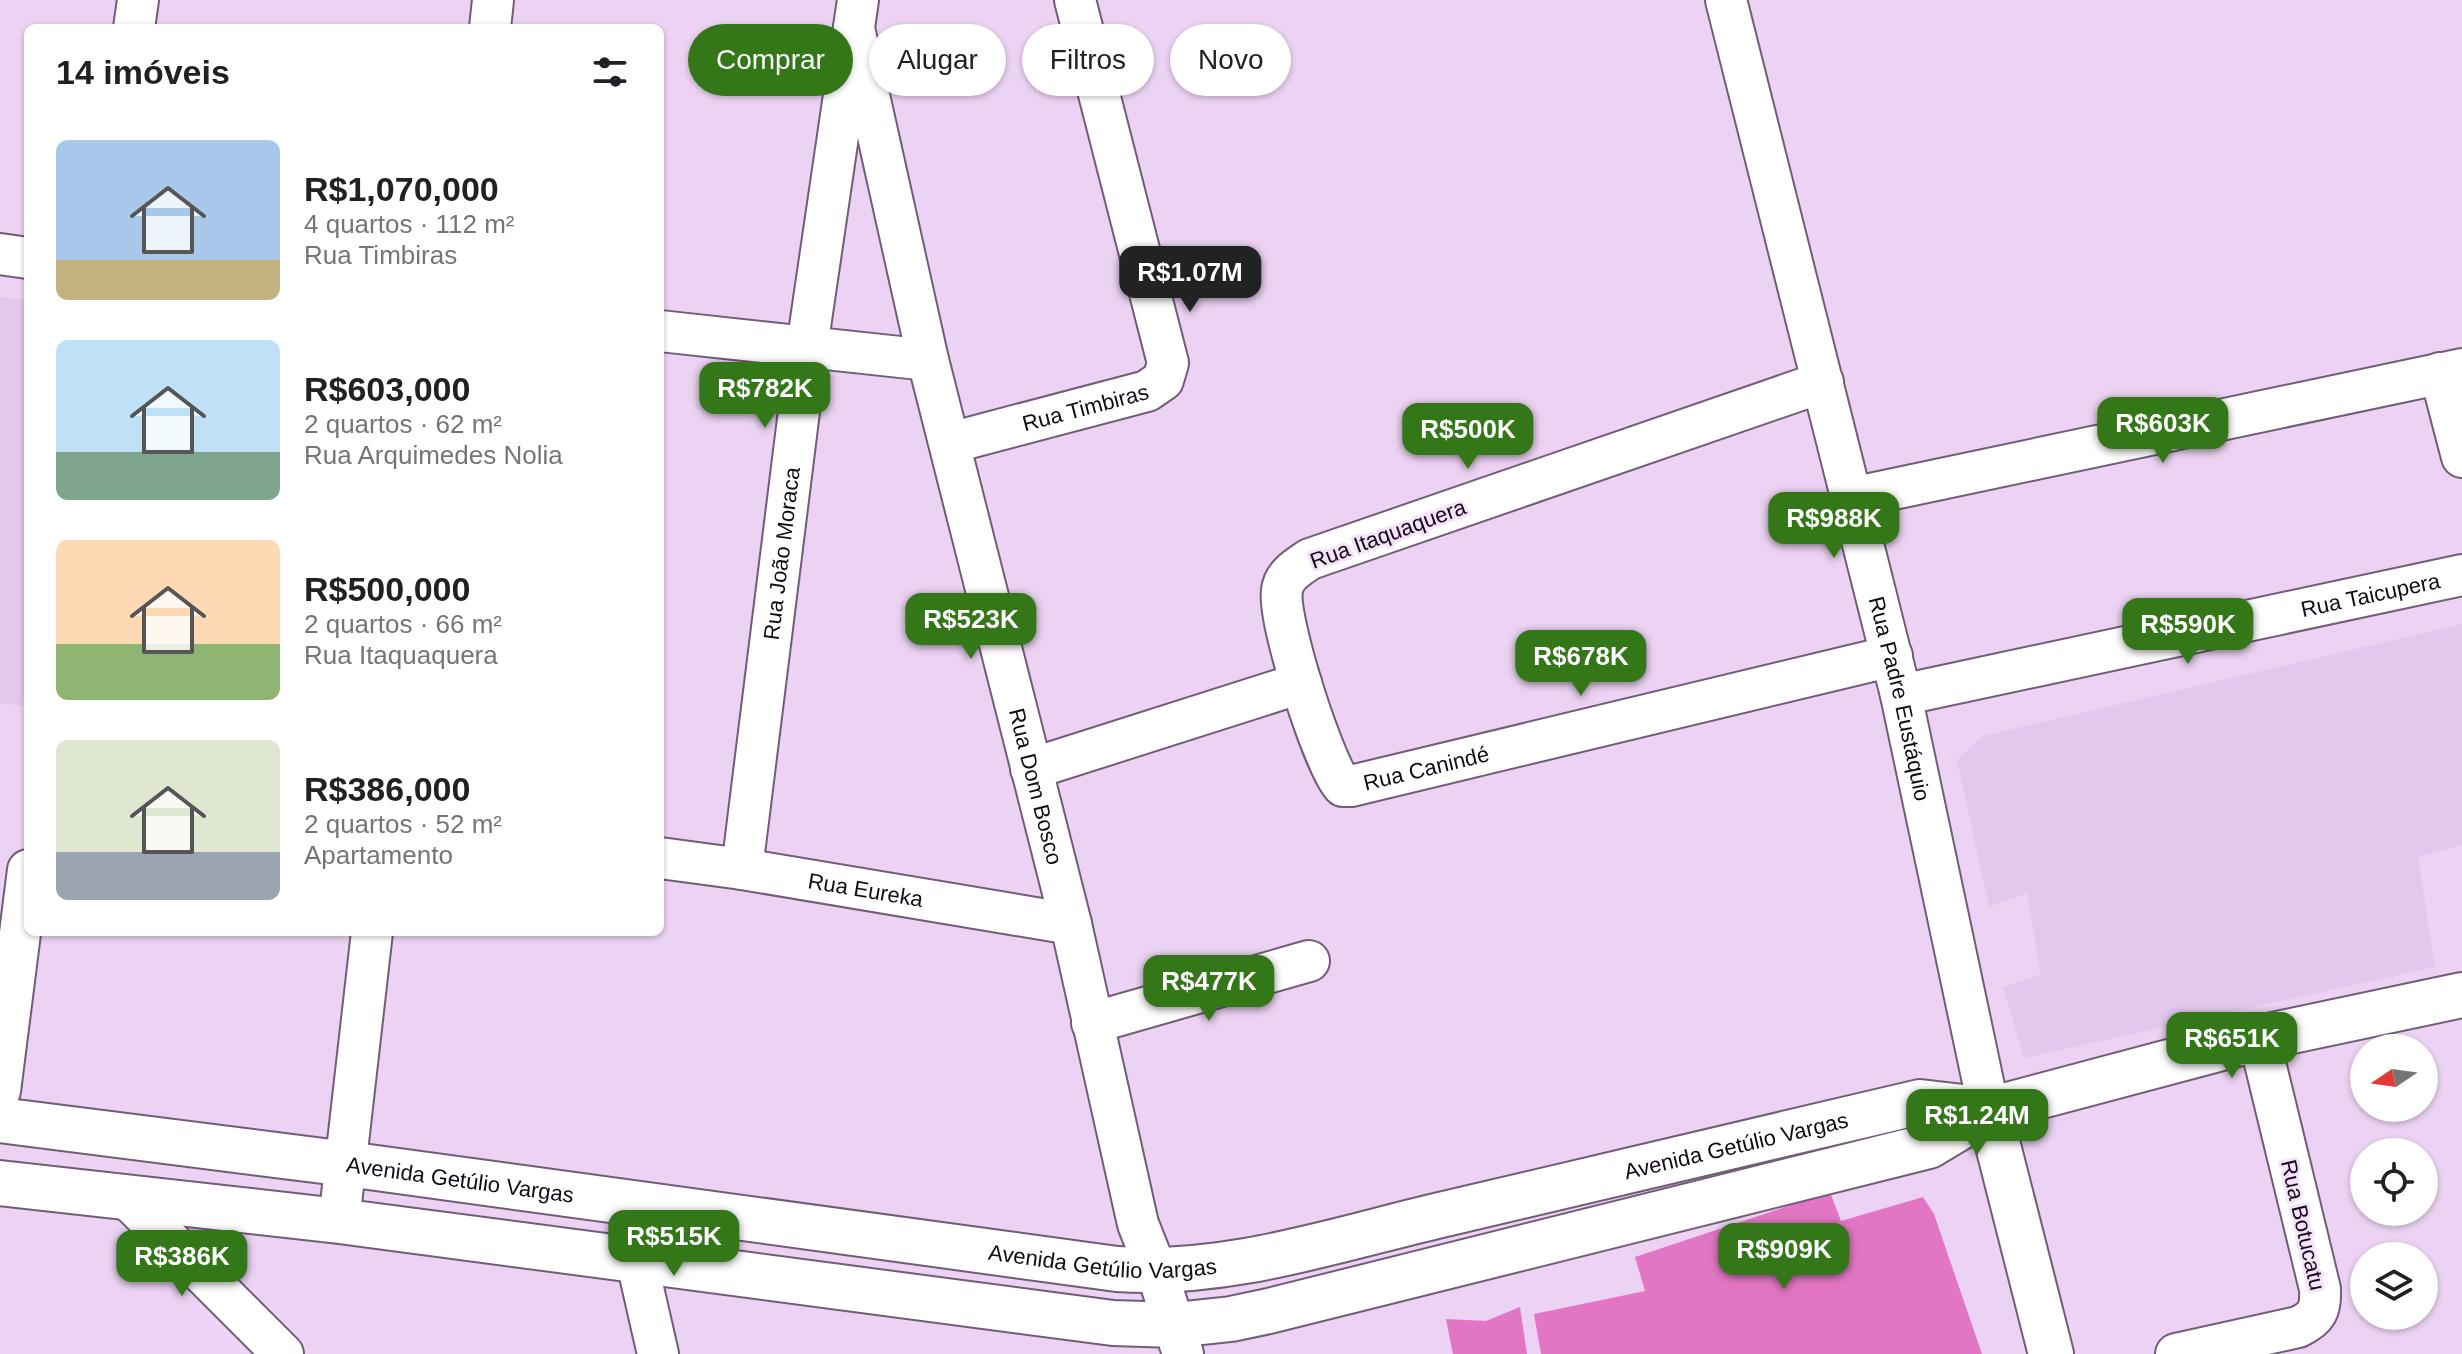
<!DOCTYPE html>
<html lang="pt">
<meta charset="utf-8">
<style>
body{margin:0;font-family:Helvetica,sans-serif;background:#f6f6f6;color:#202124;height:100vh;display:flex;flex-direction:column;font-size:30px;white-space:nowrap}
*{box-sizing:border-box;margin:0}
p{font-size:26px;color:#757577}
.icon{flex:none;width:44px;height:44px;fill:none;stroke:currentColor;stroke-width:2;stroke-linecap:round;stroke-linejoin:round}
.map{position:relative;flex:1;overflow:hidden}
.sheet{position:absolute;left:24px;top:24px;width:640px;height:912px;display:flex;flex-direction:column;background:#fff;border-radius:12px;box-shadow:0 2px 6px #0004}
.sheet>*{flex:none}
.top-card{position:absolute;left:688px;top:24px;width:760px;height:72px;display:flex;gap:16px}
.needle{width:52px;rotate:257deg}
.buttons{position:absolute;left:2350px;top:1034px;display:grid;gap:16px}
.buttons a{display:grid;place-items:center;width:88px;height:88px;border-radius:50%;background:#fff;box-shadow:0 2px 6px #0004;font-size:40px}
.price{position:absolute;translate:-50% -68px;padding:0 18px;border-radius:16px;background:#337718;color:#fff;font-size:26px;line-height:52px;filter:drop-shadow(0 2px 4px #0008)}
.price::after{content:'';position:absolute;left:50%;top:48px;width:24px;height:18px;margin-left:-12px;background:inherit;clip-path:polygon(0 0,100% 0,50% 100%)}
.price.active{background:#222;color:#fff}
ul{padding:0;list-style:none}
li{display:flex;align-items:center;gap:24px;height:200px;padding:0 32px}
li span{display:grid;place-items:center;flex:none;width:224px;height:160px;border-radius:12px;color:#555}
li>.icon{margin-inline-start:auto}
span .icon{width:96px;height:96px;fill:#fffc;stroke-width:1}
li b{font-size:34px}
h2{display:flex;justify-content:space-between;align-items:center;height:96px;padding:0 32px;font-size:34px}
.tag{padding:0 28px;border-radius:36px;background:#fff;box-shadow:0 2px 6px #0004;font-size:28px;line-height:72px}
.tag.active{background:#337718;color:#fff}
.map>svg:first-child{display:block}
.built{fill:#e4c7ed}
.building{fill:#e276c4}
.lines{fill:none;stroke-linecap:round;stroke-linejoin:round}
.street-casing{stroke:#725c78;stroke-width:44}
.secondary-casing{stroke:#725c78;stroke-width:48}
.street{stroke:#fff;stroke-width:40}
.secondary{stroke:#fff;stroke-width:44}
.labels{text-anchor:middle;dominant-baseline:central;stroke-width:6;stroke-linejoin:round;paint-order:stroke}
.street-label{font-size:22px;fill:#130b15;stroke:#f6e2fc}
</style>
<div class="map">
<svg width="2462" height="1354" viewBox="0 0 2462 1354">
<rect width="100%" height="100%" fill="#ecd3f3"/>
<!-- built -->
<g class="built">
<polygon points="0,297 28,300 28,662 22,706 0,703"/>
<polygon points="2462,624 2462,845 2418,857 2435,967 2024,1058 2003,987 2041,974 2027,893 1989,907 1957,760 1983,736"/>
</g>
<!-- building -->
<g class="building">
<polygon points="1830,1192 1841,1221 1923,1197 1934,1214 1982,1354 1541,1354 1534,1314 1645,1291 1635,1257"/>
<polygon points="1520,1307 1527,1354 1453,1354 1446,1319 1486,1321"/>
</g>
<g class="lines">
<!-- street casing -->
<g class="street-casing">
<g id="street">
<path id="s1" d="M1726,0L1901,695L1989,1110"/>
<polyline points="134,28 138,0"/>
<polyline points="490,28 493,0"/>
<path id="s2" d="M854,28L928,360L1071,924L1138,1224L1157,1272L1183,1354"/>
<polyline points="0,254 28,258"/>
<polyline points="660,331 928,360"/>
<polyline points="2440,373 2462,457"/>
<path id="s3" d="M1823,382L1310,559C1298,567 1284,575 1282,590C1277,619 1324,766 1343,786H1351L1892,656"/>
<path id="s4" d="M950,443L1147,391L1163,380L1168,363L1075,0"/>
<polyline points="1851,498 2462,369"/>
<path id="s5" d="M1901,695L2462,575"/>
<polyline points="1031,769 1301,683"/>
<path id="s6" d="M660,858L742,869L1071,924"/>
<path id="s7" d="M742,869L807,347L858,0"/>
<polyline points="1092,1023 1309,961"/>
<polyline points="0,1091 28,870"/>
<polyline points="127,1198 283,1354"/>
<polyline points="644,1204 637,1262 658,1354"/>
<polyline points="339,1221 372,932"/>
<path d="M2176,1354L2298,1327C2317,1318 2321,1310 2320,1289L2259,1038"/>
</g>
</g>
<!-- secondary casing -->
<g class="secondary-casing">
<g id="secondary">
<polyline points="1989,1110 2051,1354"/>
<path id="s8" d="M0,1120L347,1164L1117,1269C1231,1277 1340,1238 1449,1213C1606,1176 1763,1139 1920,1102L1989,1110"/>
<polyline points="0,1183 339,1221 1113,1323 1175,1325 1231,1319 1269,1311 1929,1146 1989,1110 2259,1038 2462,995"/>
</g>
</g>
<!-- street -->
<use href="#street" class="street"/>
<!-- secondary -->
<use href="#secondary" class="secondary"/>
</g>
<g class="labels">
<!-- street labels -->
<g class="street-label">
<text stroke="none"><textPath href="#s4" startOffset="140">Rua Timbiras</textPath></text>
<text transform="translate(1388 534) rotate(-20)">Rua Itaquaquera</text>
<text stroke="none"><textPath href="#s7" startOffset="318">Rua João Moraca</textPath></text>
<text stroke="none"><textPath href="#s5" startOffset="480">Rua Taicupera</textPath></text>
<text stroke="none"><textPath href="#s1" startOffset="720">Rua Padre Eustáquio</textPath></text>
<text stroke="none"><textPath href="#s3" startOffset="878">Rua Canindé</textPath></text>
<text stroke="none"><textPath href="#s2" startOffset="780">Rua Dom Bosco</textPath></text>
<text stroke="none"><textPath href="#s6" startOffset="208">Rua Eureka</textPath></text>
<text stroke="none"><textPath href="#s8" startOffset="1760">Avenida Getúlio Vargas</textPath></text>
<text stroke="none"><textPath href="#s8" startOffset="464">Avenida Getúlio Vargas</textPath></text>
<text transform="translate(2303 1225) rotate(77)">Rua Botucatu</text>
<text stroke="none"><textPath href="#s8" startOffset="1112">Avenida Getúlio Vargas</textPath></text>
</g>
</g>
</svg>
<div class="buttons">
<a><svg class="needle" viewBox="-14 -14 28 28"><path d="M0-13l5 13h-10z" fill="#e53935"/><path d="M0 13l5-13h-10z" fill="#757577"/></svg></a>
<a><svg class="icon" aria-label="locate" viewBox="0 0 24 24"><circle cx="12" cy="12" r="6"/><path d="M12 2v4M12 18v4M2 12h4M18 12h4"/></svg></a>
<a><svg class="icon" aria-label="layers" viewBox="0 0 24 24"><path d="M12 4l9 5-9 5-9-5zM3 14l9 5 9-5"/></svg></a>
</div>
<b class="price active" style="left:1190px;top:314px">R$1.07M</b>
<b class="price" style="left:765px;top:430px">R$782K</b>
<b class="price" style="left:2163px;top:465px">R$603K</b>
<b class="price" style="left:1468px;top:471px">R$500K</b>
<b class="price" style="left:1834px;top:560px">R$988K</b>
<b class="price" style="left:971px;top:661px">R$523K</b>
<b class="price" style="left:2188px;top:666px">R$590K</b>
<b class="price" style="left:1581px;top:698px">R$678K</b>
<b class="price" style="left:1209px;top:1023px">R$477K</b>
<b class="price" style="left:2232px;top:1080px">R$651K</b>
<b class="price" style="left:1977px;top:1157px">R$1.24M</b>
<b class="price" style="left:674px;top:1278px">R$515K</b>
<b class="price" style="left:1784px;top:1291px">R$909K</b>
<b class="price" style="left:182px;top:1298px">R$386K</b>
<div class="top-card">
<a class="tag active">Comprar</a>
<a class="tag">Alugar</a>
<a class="tag">Filtros</a>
<a class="tag">Novo</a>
</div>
<section class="sheet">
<h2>14 imóveis<svg class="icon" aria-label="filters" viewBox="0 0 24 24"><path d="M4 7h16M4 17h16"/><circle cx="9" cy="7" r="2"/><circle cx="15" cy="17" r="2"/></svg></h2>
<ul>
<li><span style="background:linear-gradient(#a9c7e8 75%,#c2b280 0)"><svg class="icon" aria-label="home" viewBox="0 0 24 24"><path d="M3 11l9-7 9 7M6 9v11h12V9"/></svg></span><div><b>R$1,070,000</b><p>4 quartos · 112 m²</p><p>Rua Timbiras</p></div></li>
<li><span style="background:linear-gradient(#bfe0f5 70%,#7fa58c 0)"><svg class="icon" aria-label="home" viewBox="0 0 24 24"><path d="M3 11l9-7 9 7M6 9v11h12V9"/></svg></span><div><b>R$603,000</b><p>2 quartos · 62 m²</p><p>Rua Arquimedes Nolia</p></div></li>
<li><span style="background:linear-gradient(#ffd9b3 65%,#8fb573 0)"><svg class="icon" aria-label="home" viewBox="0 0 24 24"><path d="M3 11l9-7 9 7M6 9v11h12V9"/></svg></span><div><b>R$500,000</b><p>2 quartos · 66 m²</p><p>Rua Itaquaquera</p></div></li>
<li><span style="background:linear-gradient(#dfe7d0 70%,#9aa5b1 0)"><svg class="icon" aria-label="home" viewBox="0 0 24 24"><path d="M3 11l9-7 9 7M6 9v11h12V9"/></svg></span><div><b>R$386,000</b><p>2 quartos · 52 m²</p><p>Apartamento</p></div></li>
</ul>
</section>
</div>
